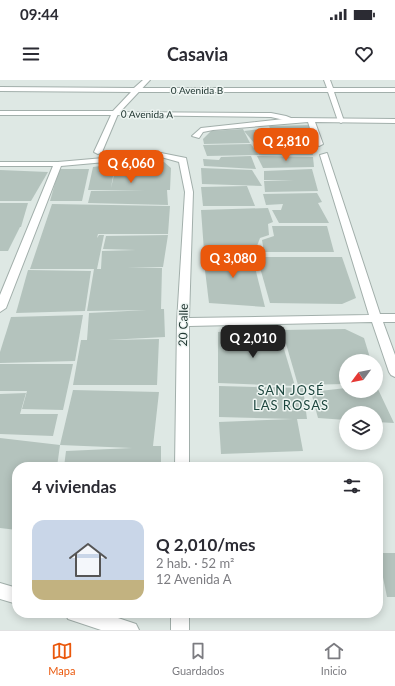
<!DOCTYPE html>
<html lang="es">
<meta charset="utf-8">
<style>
body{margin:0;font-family:Lato,sans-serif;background:#f2f2f3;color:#2b2b33;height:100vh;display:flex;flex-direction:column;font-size:15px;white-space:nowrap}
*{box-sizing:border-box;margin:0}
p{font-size:13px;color:#7c7c81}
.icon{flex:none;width:22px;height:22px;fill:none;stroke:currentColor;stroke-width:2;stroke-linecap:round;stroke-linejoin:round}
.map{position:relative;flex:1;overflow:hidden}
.sheet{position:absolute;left:12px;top:382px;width:371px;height:156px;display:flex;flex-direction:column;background:#fff;border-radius:16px;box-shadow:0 2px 10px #0003}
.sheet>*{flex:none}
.needle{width:26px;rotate:238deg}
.tools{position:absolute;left:339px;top:274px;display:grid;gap:8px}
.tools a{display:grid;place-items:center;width:44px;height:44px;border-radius:50%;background:#fff;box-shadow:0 2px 10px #0003;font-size:20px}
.price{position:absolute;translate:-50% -34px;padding:0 9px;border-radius:8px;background:#ea580c;color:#fff;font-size:13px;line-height:26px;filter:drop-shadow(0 1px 2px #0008)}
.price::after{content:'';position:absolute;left:50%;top:24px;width:12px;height:9px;margin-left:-6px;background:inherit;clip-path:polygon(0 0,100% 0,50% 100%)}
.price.on{background:#222;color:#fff}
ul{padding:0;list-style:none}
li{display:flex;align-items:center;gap:12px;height:100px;padding:0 20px}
li span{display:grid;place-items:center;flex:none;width:112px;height:80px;border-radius:12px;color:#555}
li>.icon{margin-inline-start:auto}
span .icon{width:48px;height:48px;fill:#fffc;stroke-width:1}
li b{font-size:17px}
h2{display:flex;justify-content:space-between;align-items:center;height:48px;padding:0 20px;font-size:17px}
.status{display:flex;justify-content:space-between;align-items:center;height:28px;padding:0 20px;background:#fff;direction:ltr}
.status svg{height:11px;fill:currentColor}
header{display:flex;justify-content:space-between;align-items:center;height:52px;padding:0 20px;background:#fff;font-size:18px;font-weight:700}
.menu{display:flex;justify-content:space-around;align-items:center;height:56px;border-top:1px solid #e1e1e2;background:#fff;font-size:11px;color:#7c7c81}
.menu a{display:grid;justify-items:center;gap:2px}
.menu .on{color:#ea580c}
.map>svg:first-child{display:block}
.building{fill:#b4c3bd}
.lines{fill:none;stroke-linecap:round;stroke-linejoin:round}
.service-casing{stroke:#a2afab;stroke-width:2}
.minor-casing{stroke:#a2afab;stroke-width:2}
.service{fill:#fff;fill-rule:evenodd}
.minor{fill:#fff;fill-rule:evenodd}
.labels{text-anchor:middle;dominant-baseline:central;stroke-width:3;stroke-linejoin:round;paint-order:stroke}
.far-street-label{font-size:10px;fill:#213732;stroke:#eef5f2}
.street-label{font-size:12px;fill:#213732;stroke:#eef5f2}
.neighbourhood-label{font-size:13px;letter-spacing:1px;fill:#1e473f;stroke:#eef5f2}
</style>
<div class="status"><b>09:44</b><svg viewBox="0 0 49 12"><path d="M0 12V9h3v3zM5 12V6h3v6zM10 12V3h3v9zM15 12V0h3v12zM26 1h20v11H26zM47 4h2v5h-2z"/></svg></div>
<header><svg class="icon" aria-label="menu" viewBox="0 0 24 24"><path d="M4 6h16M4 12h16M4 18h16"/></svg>Casavia<svg class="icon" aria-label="heart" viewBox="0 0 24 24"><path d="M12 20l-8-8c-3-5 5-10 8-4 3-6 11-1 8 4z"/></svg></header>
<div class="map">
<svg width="395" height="550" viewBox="0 0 395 550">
<rect width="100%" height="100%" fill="#dee8e4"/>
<!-- building -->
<g class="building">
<polygon points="311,45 310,65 276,63 269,46"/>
<polygon points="269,48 275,64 255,64 244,51"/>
<polygon points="243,49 250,63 204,64 203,59 211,51"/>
<polygon points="251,64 259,75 207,76 203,65"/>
<polygon points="255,66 311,66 313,75 259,75"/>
<polygon points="251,76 256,89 204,86 203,79 219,80 221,77"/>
<polygon points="257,76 313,77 314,87 263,88"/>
<polygon points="117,82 164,82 171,88 170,110 167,110 168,125 88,123 91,111 145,110 88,110 93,87 115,84 111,108"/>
<polygon points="201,88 252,90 262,106 202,104"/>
<polygon points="59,89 89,89 82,121 50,121"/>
<polygon points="312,89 318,111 265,112 264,101 294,100 264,100 264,91"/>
<polygon points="0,90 48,92 31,121 0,121"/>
<polygon points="247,106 255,126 203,126 201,107"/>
<polygon points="317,113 322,122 318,123 329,143 279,143 272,130 281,130 283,124 266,125 263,114"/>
<polygon points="0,123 28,123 21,147 0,147"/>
<polygon points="52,124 170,126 168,154 98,154 97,158 99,155 104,155 97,189 101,189 102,171 136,170 103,169 106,156 168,155 163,187 127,188 162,188 161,229 164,229 165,257 107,260 159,259 157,305 73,305 81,260 87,260 89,233 147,230 87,231 94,189 30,189"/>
<polygon points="268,128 273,142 268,144 269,155 260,158 257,166 204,171 201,130"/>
<polygon points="272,146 327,146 334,172 264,172 262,160 274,156"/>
<polygon points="0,147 20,147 8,171 0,171"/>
<polygon points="250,168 265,227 209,223 203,174"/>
<polygon points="257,177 342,177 356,218 342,224 270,223"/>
<polygon points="28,190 91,191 85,231 16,233"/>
<polygon points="83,235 75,281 0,283 0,272 11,237"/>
<polygon points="278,249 295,306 218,303 218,252"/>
<polygon points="345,249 364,258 371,281 346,281 346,304 298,305 282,250"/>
<polygon points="0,284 73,284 63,330 22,329 27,311 0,311"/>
<polygon points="376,305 394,343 376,342 376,333 346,333 346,340 318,338 311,312 346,308 346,311 376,311"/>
<polygon points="219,306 303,308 307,339 297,339 303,371 221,374 219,342 293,339 219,337"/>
<polygon points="73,310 159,312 153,366 161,366 161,387 64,387 66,371 132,368 60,365"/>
<polygon points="26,313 20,334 58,334 53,356 0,354 0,314"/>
<polygon points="0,358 60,365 57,387 17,387 17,450 0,448"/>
<polygon points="378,473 395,473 395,517 387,517"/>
</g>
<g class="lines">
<!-- service casing -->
<g class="service-casing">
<g id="service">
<polygon points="324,0 330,0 333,8 395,8 395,12 334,12 344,41 341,43 338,41 328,12 136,12 133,10 136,8 327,8"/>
<polygon points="113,32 271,33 286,36 296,40 293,42 271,37 115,35 113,34"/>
</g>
</g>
<!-- minor casing -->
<g class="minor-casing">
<g id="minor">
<polygon points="143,0 150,0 118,34 102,72 98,74 94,72 111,35 0,35 0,31 113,31 131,12 0,11 0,7 134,8"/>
<polygon points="293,38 395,39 395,43 315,42 323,64 319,66 315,64 308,42 213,50 203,52 199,58 192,56 201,48"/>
<polygon points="161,73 186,78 193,112 189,238 369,235 320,75 327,73 380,234 395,234 395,242 383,242 395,275 395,297 391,295 389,292 372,242 189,246 189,387 175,387 177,242 185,112 179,82 161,77 61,86 6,228 0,232 0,215 53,86 0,86 0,82 58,82"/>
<polygon points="0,503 17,508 17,524 0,519"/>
<polygon points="65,533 103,533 136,544 139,550 101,550 68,539"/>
<rect x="171" y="533" width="18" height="17"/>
</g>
</g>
<!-- service -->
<use href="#service" class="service"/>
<!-- minor -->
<use href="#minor" class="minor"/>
</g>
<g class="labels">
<!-- far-street labels -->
<g class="far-street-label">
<text x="197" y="10">0 Avenida B</text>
<text transform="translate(147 34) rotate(1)">0 Avenida A</text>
</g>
<!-- street labels -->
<g class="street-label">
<text transform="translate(183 245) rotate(-89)">20 Calle</text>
</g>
<!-- neighbourhood labels -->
<g class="neighbourhood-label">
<text x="291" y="310">SAN JOSÉ<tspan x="291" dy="15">LAS ROSAS</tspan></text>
</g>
</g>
</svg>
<div class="tools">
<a><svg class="needle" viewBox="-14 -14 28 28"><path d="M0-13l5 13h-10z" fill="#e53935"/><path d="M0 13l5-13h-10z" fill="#7c7c81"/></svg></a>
<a><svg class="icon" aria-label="layers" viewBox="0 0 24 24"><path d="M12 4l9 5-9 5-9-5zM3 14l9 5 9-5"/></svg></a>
</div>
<b class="price" style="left:286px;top:82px">Q 2,810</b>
<b class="price" style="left:131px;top:104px">Q 6,060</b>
<b class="price" style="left:233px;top:199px">Q 3,080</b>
<b class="price on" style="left:253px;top:279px">Q 2,010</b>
<section class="sheet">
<h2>4 viviendas<svg class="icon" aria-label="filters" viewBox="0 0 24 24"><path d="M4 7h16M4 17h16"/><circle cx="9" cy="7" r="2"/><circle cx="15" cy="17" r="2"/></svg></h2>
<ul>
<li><span style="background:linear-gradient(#c9d6e8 75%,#c2b280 0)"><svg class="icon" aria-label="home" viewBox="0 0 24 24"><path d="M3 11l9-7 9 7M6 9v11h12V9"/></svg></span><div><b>Q 2,010/mes</b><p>2 hab. · 52 m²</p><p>12 Avenida A</p></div></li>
</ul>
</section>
</div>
<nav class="menu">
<a class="on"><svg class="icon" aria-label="map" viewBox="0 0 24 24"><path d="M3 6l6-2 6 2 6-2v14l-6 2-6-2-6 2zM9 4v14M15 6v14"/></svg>Mapa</a>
<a><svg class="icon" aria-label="saved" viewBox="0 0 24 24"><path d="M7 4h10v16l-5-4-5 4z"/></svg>Guardados</a>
<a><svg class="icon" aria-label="home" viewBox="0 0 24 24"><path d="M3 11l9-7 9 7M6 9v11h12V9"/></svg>Inicio</a>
</nav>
